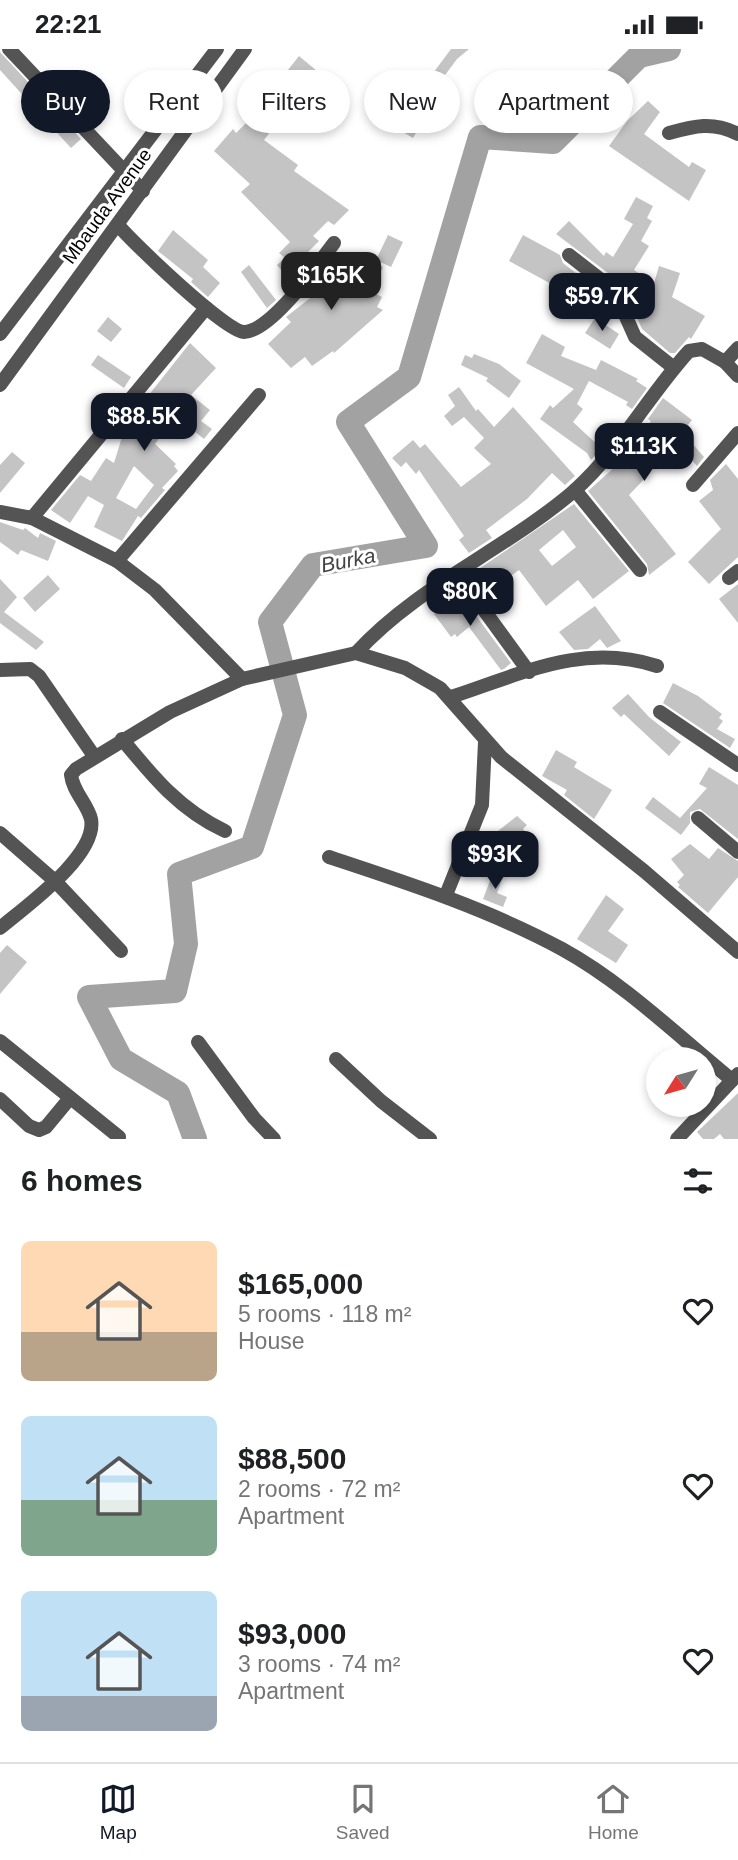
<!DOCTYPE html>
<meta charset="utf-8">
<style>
body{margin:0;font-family:Helvetica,sans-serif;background:#f6f6f6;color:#202124;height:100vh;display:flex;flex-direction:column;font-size:26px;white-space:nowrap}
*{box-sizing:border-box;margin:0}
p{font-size:23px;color:#757577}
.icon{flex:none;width:38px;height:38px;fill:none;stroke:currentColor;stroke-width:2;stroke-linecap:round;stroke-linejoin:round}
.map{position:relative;height:1090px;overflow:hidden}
.side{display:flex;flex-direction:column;background:#fff;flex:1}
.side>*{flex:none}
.banner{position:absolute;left:21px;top:21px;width:696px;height:63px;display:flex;gap:14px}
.needle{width:46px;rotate:233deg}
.controls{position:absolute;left:646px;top:998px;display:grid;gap:14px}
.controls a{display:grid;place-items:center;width:70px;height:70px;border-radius:50%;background:#fff;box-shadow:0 4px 10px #0003;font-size:35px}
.price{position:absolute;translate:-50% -60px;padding:0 16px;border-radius:14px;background:#111827;color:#fff;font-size:23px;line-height:46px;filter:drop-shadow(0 2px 4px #0008)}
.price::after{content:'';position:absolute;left:50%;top:42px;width:21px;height:16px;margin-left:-10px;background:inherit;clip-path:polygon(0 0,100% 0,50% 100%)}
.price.selected{background:#222;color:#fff}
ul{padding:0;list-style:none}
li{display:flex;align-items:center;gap:21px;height:175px;padding:0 21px}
li span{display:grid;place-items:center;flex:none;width:196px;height:140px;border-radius:10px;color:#555}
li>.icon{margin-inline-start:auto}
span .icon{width:84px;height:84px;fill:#fffc;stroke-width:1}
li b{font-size:30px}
h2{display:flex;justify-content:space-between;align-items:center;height:84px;padding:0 21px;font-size:30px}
.pill{padding:0 24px;border-radius:32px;background:#fff;box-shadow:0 4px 10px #0003;font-size:24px;line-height:63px}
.pill.selected{background:#111827;color:#fff}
.status{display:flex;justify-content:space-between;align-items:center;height:49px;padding:0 35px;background:#fff;direction:ltr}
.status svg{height:19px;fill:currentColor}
.tab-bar{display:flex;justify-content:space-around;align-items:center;height:98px;border-top:2px solid #e0e0e0;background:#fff;font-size:19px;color:#757577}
.tab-bar a{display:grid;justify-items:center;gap:4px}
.tab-bar .selected{color:#111827}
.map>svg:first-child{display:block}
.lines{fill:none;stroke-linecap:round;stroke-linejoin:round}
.river{stroke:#a2a2a2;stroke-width:24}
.building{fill:#c4c4c4;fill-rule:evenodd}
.minor{stroke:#545454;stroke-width:14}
.tertiary{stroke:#545454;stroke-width:14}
.labels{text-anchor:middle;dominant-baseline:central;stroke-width:6;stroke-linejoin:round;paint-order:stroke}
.street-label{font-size:19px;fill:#000;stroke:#fff}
.water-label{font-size:21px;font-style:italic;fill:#434343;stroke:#fff}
</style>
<div class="status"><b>22:21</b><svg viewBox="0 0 49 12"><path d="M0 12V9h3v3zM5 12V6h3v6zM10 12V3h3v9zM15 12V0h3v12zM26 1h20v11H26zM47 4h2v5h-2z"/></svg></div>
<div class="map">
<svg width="738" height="1090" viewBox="0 0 738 1090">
<rect width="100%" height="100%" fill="#fff"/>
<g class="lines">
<!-- river -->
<polyline class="river" points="195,1090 178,1044 121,1010 89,948 175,942 186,895 179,825 252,798 295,666 270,573 313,516 426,497 348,373 409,328 480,88 553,93 639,7 669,0"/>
</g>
<!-- building -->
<g class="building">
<polygon points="451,0 469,0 457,10 425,53 432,56 413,89 394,78 413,45 416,47"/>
<polygon points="0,3 81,90 71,99 0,21"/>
<polygon points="299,7 317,22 264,91 298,116 294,122 349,161 334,176 328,172 313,187 319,192 304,207 309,212 291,233 277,216 285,209 279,204 290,193 241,143 250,135 214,102 233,80 236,84 247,73"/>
<polygon points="648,52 660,63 644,85 689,118 692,113 706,121 689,152 609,97 627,72"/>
<polygon points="636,148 653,157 647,169 652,172 641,192 649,197 634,221 654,234 659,217 680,224 672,248 705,267 691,290 689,288 675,304 670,304 642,280 636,266 640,258 629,251 620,233 556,185 569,172 604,207 606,203 613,208 633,175 624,170"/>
<polygon points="173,181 208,211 203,218 220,234 208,248 191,233 193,230 158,202"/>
<polygon points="388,186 403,193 391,218 376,211"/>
<polygon points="523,186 560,206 563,214 604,246 597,257 580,245 577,249 509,212"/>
<polygon points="338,205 356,216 359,207 383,218 372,243 382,248 377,258 383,261 334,304 333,302 312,317 305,308 291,319 268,295 291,273 286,268 314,246 310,243 314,237"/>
<polygon points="249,216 276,251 267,259 241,223"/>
<polygon points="108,268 122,280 111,293 97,282"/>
<polygon points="595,269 619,285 610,300 585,284"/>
<polygon points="542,285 565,298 561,307 596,321 601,311 638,330 636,332 647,339 632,360 626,356 628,353 589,332 577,355 583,360 573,373 601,399 591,411 587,404 540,370 550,356 553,359 574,340 526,314"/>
<path d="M190,294L216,319L191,346L210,361L201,372L212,380L204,390L194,382L191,386L172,371L155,395L176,415L174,417L178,422L162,439L165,441L141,469L138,467L122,492L94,478L104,456L88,447L70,474L51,461L80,426L91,432L106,409L114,414L122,388L139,385L160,356L148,347ZM134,417L154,436L136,460L116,449Z"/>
<polygon points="474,305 499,315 521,332 509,349 486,332 488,329 461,316 465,306 472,309"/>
<polygon points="98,306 131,328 124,339 91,316"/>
<polygon points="459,338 476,362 478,360 494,378 513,358 575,427 565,436 552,424 527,450 486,481 492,489 469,504 459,491 464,487 419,421 416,425 406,413 401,418 392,409 413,391 420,399 425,395 461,438 491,415 474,399 484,389 464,368 452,377 444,367 455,357 448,346"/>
<polygon points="663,349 692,371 682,383 704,408 697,417 674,391 649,421 651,423 629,446 676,505 649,526 647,515 588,442 636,399 632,395 651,372 648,370"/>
<polygon points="12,403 25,414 0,444 0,416"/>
<polygon points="726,415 738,430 738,508 709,535 688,513 721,480 699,452 713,441 710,431"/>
<path d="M574,455L629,522L593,550L578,531L546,557L519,521L485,546L470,526ZM563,481L576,498L552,517L539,501Z"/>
<polygon points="0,473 23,481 25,479 38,489 40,484 56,492 48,512 21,501 18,506 0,493"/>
<polygon points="48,526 60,540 35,563 23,549"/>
<polygon points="0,530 17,548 4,563 44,593 36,601 0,574"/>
<polygon points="738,535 738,574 719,550"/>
<polygon points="460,545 511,614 504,620 501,621 469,578 457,588 455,585 451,588 434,565"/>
<polygon points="595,557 621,592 607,599 600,590 588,600 574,601 559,583"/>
<polygon points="673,634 698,647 722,665 719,669 723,672 717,680 735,690 730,699 663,654"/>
<polygon points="628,645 649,668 681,693 669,707 624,665 621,668 612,659"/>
<polygon points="556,701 577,713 574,718 612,741 594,770 564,746 567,741 542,727"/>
<polygon points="709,718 738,736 738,790 700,760 690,763 690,774 681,786 645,759 653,748 680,769 707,739 699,735"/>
<polygon points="517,767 527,776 523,780 526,784 524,786 537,803 529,810 517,794 500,810 491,801 505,788 498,782"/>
<polygon points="690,795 709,810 718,799 738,812 738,828 708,864 678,838 680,836 677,833 684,826 671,810"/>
<polygon points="493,824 503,828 497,844 507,848 503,858 483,850"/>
<polygon points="606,846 624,860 608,882 628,896 616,914 577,890"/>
<polygon points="7,896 27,913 0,945 0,904"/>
<polygon points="738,1044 738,1090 724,1090 720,1085 714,1090 703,1090 697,1083"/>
</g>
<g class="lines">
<!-- minor -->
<g class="minor">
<polyline points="9,0 143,142"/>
<path d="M669,84C694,77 713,72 738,85"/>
<path d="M118,176C133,194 226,283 244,283C272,282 317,216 334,194"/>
<polyline points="569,206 614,241 635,288 674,319"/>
<polyline points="0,285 217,0"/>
<polyline points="725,313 738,327"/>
<polyline points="693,436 738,384"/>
<polyline points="575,441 640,521"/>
<polyline points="0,463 32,469 117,512 155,541 242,630"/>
<polyline points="32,469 206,259"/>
<polyline points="117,512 259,346"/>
<polyline points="457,524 529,623"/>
<polyline points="729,529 738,522"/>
<path d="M356,604C417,537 505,501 574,442C620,401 648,347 689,302L702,300L725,313L738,299"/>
<polyline points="0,621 30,620 39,627 94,707"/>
<path d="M451,648C522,625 582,593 657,617"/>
<polyline points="660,663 738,716"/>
<path d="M122,690C153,728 180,761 225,782"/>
<polyline points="698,769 738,803"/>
<polyline points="0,784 55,832 121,902"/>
<path d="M329,808C408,834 488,860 562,900C624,934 678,987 732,1031"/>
<polyline points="446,846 482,756 485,693"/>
<path d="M0,879C25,858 98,806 91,770C87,754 73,743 71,726L76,720L170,663L242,630L356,604L405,619L440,639L501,708L644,822L738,903"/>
<polyline points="0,992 119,1088"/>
<polyline points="198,993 254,1069 274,1090"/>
<polyline points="336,1010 381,1052 430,1090"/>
<polyline points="0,1050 29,1077 39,1081 46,1078 70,1049"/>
<polyline points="677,1090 738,1025"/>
</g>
<!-- tertiary -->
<polyline class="tertiary" points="0,336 245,0"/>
</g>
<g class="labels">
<!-- street labels -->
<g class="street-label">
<text transform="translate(107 157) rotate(-54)">Mbauda Avenue</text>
</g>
<!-- water labels -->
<g class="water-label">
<text transform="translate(348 511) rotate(-11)">Burka</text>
</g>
</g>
</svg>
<div class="controls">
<a><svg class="needle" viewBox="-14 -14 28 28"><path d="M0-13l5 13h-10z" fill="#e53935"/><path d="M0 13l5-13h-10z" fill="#757577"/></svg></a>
</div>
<b class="price selected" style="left:331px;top:263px">$165K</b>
<b class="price" style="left:602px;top:284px">$59.7K</b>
<b class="price" style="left:144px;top:404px">$88.5K</b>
<b class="price" style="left:644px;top:434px">$113K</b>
<b class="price" style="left:470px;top:579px">$80K</b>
<b class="price" style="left:495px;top:842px">$93K</b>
<div class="banner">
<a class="pill selected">Buy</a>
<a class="pill">Rent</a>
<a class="pill">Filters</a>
<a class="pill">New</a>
<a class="pill">Apartment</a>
</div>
</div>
<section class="side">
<h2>6 homes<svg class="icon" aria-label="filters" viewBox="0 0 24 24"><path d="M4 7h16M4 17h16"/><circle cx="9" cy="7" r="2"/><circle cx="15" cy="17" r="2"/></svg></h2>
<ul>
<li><span style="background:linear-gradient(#ffd9b3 65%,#b9a48a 0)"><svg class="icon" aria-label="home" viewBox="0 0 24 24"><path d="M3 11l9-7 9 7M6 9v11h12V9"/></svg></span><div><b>$165,000</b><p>5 rooms · 118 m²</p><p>House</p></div><svg class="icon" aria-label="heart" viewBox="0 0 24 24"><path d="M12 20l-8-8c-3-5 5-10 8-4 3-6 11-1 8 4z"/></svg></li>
<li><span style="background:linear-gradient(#bfe0f5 60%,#7fa58c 0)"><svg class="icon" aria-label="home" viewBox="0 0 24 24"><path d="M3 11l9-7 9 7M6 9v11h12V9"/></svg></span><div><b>$88,500</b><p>2 rooms · 72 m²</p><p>Apartment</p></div><svg class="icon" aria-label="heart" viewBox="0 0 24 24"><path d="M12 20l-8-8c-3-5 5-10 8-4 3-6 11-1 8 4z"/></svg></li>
<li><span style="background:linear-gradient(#bfe0f5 75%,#9aa5b1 0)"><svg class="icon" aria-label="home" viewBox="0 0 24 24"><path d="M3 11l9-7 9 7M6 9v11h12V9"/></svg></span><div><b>$93,000</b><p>3 rooms · 74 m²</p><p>Apartment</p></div><svg class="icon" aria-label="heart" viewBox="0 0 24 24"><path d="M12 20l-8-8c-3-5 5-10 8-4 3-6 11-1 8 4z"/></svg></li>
</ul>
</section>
<nav class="tab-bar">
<a class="selected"><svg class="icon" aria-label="map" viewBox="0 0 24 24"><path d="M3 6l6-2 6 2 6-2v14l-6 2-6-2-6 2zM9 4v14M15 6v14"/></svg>Map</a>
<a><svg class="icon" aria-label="saved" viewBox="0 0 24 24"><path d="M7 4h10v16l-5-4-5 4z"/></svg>Saved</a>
<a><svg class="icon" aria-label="home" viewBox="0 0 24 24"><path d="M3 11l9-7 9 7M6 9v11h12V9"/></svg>Home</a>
</nav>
